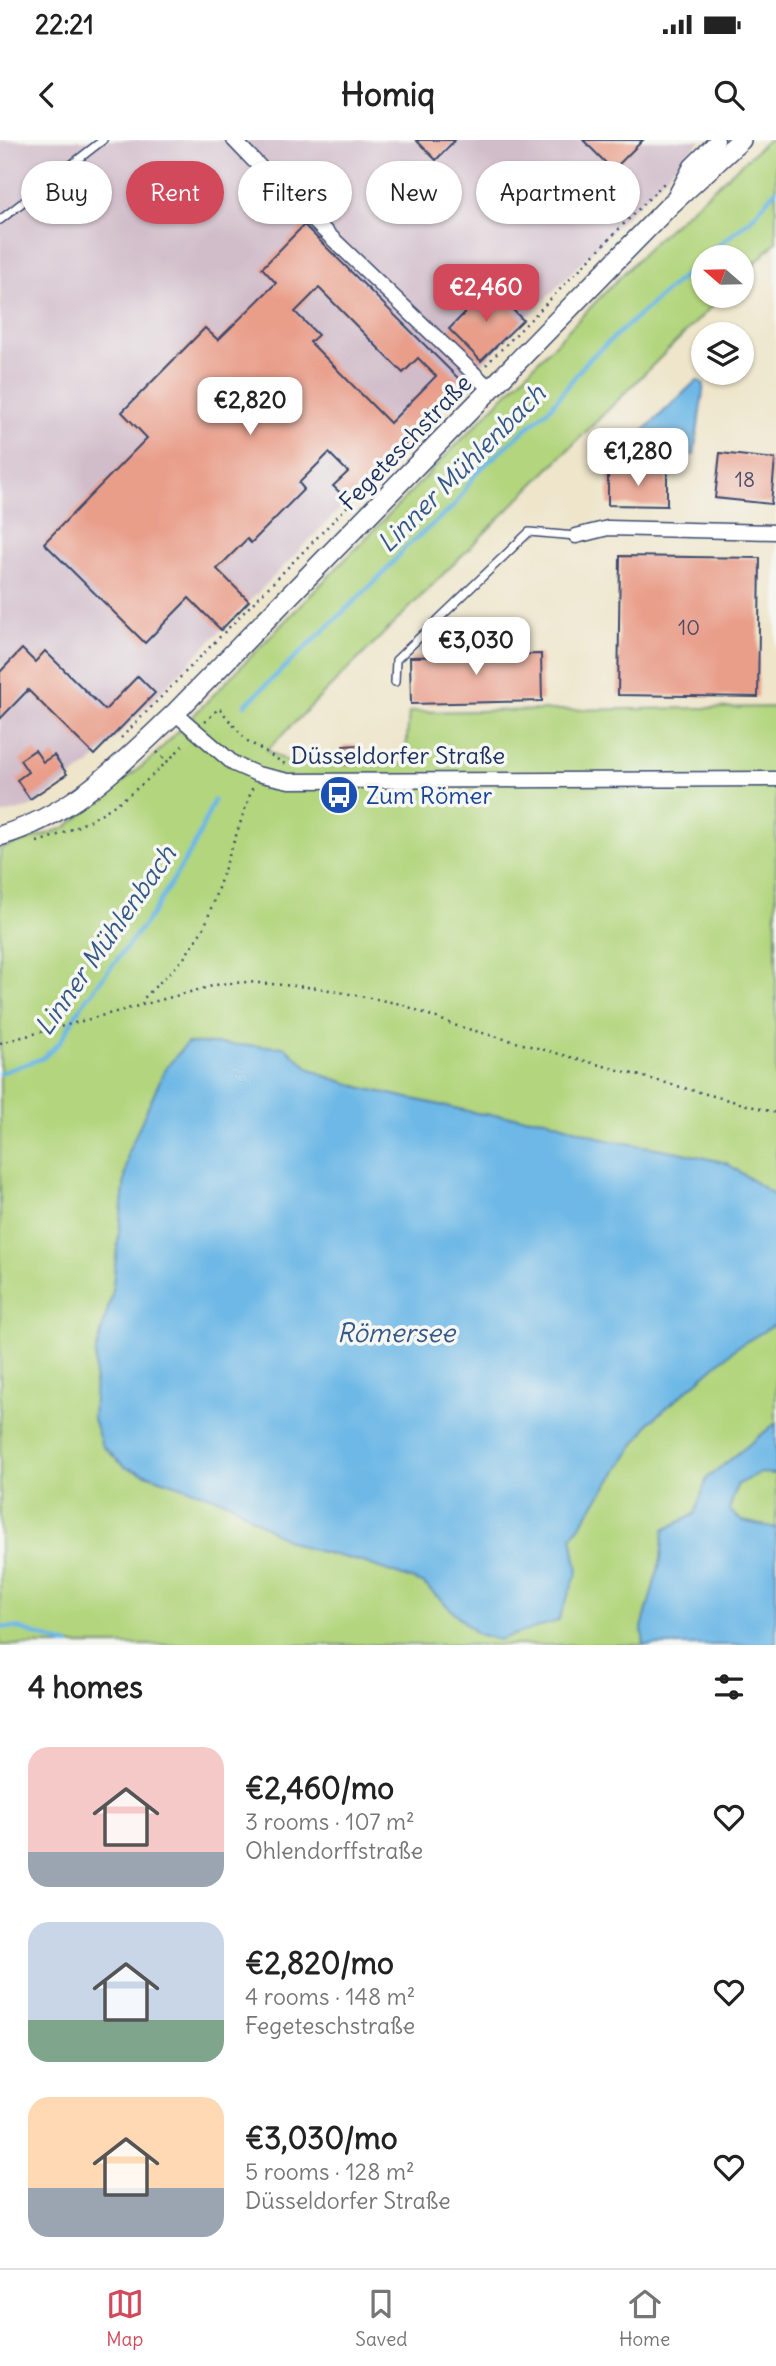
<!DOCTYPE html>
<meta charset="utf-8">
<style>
body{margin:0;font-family:Delius,sans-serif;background:#f2f2f2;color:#222;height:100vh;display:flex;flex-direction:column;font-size:26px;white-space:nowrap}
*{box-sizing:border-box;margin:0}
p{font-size:23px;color:#767676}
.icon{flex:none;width:38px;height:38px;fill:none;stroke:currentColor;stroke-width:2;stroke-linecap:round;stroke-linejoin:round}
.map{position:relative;height:1505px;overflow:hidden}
.details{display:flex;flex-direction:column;background:#fff;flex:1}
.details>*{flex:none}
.hud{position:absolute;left:21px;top:21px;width:735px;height:63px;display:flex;gap:14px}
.needle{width:46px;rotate:290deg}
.tools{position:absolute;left:691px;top:105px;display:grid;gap:14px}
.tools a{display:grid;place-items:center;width:63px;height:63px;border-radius:50%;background:#fff;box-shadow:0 2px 5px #0004;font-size:35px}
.price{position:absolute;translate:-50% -60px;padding:0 16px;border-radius:14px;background:#fff;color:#222;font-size:23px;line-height:46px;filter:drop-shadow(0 2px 4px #0008)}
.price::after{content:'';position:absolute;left:50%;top:42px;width:21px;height:16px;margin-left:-10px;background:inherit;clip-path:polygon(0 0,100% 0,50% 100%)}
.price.selected{background:#d1495b;color:#fff}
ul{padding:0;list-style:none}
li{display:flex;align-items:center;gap:21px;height:175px;padding:0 28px}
li span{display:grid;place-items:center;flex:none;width:196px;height:140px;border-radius:21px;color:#555}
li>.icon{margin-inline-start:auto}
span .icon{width:84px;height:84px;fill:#fffc;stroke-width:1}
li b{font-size:30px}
h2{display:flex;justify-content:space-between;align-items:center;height:84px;padding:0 28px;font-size:30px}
.pill{padding:0 24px;border-radius:32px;background:#fff;box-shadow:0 2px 5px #0004;font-size:24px;line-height:63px}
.pill.selected{background:#d1495b;color:#fff}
.status{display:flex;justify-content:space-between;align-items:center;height:49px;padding:0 35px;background:#fff;direction:ltr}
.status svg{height:19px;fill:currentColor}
header{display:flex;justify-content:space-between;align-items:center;height:91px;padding:0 28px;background:#fff;font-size:32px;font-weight:700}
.menu{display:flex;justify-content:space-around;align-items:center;height:98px;border-top:2px solid #e0e0e0;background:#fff;font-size:19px;color:#767676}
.menu a{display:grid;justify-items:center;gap:4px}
.menu .selected{color:#d1495b}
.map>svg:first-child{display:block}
.industrial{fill:#d1bdca}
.green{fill:#b2d57d;stroke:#66826e;stroke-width:2}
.water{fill:#6db8e6;stroke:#4474a2;stroke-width:2}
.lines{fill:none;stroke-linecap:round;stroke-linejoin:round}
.stream{stroke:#6db8e6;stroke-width:4.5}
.building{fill:#e99e8a;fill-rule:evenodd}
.lane-casing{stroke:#3b4a6e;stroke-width:10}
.street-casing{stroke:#3b4a6e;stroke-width:17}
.secondary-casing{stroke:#3b4a6e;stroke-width:22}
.path{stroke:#3b4a6e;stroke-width:2.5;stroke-dasharray:2 5;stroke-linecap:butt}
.lane{stroke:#fff;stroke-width:7}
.street{stroke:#fff;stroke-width:14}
.secondary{stroke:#fff;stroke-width:19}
.labels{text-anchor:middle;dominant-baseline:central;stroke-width:7;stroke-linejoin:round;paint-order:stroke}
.number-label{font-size:21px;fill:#4e4b69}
.street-label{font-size:24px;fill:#1b2f5e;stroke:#f6f6f2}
.transit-label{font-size:24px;fill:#164399;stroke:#f6f6f2;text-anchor:start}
.water-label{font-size:26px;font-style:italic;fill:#345887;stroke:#f6f6f2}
</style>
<div class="status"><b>22:21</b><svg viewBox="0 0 49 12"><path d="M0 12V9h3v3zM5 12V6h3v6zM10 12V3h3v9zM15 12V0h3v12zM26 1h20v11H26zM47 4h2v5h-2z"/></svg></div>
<header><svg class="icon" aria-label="back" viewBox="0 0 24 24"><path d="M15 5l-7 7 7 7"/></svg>Homiq<svg class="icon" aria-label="search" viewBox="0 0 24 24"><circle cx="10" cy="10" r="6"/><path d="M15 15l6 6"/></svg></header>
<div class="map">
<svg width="776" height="1505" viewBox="0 0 776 1505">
<rect width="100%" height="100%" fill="#f6f6f2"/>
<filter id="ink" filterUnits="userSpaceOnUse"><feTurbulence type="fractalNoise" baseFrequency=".0143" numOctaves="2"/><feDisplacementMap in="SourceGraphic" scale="14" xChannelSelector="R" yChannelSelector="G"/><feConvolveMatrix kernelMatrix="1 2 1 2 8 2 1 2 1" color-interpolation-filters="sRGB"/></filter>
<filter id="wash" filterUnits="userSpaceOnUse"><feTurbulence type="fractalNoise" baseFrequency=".00686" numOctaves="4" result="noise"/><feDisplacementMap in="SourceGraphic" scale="28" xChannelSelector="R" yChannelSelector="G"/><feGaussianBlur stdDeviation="1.57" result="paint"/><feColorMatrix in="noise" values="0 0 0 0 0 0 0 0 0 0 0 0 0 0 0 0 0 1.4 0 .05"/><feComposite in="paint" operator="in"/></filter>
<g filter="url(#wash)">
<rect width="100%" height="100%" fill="#eee5ca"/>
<!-- industrial -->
<polygon class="industrial" points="0,0 701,0 91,623 31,667 0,675"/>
<!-- green -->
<g class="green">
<polygon points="768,0 776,0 776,102 742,136 742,117 704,117 704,156 722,156 267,610 292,624 405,624 409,572 776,567 776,1056 726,1023 679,1012 607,1000 545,979 481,974 363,948 325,936 309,928 285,907 187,903 128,1012 112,1154 96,1212 94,1244 125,1327 229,1362 276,1394 302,1407 363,1422 423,1443 476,1493 577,1431 572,1397 650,1282 737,1207 776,1184 776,1283 707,1338 695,1374 664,1390 661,1419 642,1488 644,1505 0,1505 0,709 65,688 152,618 656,100"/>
<polygon points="759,1332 776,1334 776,1388 742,1381 729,1370 737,1345"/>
</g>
<!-- water -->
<g class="water">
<polygon points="697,240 704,244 694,315 681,314 625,320 622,316 632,302"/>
<polygon points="187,903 285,907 309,928 325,936 362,948 481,974 545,979 607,1000 679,1012 726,1023 776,1056 776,1184 737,1207 650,1282 572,1397 578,1431 558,1481 498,1500 476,1493 423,1443 363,1422 302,1407 276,1394 229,1362 125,1327 102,1306 93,1279 96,1212 112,1154 128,1012 165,929"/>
<polygon points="776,1283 776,1334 759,1333 737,1345 729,1370 742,1381 776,1388 776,1505 644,1505 642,1488 661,1419 664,1390 695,1374 707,1338"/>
</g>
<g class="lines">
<!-- stream -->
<g class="stream">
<polyline points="704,117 750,80 776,50"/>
<polyline points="245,565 381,436 406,407 454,366 477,332 551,267 587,221 704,118"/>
<polyline points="0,933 43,918 60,902 81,866 152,774 195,704 214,660"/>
<polyline points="0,1487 17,1488 68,1505"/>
</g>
</g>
<g id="blocks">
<!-- building -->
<g class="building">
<polygon points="416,0 455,0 436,20"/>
<polygon points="583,0 643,0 613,30"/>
<path d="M304,85L462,242L438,265L441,267L349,361L333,346L348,332L329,313L299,343L304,349L251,403L247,399L217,429L249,461L221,490L189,458L145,503L44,403L147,298L122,272L205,188L218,200L276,143L262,128ZM319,148L403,233L418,218L436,236L390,283L310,202L318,195L295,172Z"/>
<polygon points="490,147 523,180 481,221 449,189"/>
<polygon points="720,313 775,319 771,364 715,358"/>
<polygon points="608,329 667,330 667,366 608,365"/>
<polygon points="620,416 760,418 758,557 618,555"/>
<polygon points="494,499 494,515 541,514 542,561 411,564 410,517 468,516 468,500"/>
<polygon points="22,509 35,522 45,511 105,570 138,536 155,553 94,615 28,550 0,579 0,532"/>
<polygon points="361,605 362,624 343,624 343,606"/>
<polygon points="35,610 43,622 54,615 67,634 30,659 17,640 28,632 20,620"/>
</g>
</g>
</g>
<g filter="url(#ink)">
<use href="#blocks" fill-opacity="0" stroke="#3b4a6e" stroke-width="2"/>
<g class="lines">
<!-- lane casing -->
<g class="lane-casing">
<g id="lane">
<polyline points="0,80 103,0"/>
<polyline points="395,542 396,520 529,392 576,396"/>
</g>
</g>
<!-- street casing -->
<g class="street-casing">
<g id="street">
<polyline points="234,0 289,57 490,249"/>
<polyline points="676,54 691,26 717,0"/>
<polyline points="576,396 608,388 776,392"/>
<polyline points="175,573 234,624 257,634 289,641 776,639"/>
</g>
</g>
<!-- secondary casing -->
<g class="secondary-casing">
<path id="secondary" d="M0,696C74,674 120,625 175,573L670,65L741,0"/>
</g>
<!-- path -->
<g class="path">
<polyline points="486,225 665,42"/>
<polyline points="205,582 219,568 246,600 285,624"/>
<polyline points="121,598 466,245"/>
<polyline points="157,612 168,622"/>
<path d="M37,702C96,685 145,647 186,602"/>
<polyline points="142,864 144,858 184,818 205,786 253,646"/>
<polyline points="0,903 220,844 247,842 319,848 401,864 457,886 776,973"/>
</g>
<!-- lane -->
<use href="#lane" class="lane"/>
<!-- street -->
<use href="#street" class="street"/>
<!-- secondary -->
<use href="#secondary" class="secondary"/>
</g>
</g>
<!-- icons -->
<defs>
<g id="bus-disc" transform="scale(2.0125)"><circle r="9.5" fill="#1a4fb4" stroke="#f6f6f2"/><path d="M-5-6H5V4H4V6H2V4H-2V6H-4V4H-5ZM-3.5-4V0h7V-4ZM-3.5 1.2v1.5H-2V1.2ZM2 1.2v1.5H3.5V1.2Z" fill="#fff"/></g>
</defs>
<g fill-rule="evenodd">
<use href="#bus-disc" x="339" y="655"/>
</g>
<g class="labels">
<!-- number labels -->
<g class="number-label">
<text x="745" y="339">18</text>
<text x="689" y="487">10</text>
</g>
<!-- street labels -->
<g class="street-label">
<text transform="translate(405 302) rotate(-46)">Fegeteschstraße</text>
<text x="398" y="615">Düsseldorfer Straße</text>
</g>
<!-- transit labels -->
<g class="transit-label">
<text x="366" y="655">Zum Römer</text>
</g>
<!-- water labels -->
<g class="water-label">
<text transform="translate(461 328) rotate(-45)">Linner Mühlenbach</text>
<text transform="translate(105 800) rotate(-55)">Linner Mühlenbach</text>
<text x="396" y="1192">Römersee</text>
</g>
</g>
</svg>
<div class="tools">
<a><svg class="needle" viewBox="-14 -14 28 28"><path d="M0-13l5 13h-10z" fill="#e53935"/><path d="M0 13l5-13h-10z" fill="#767676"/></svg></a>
<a><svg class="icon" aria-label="layers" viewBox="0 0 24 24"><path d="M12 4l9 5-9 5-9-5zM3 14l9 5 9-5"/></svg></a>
</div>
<b class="price selected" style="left:486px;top:184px">€2,460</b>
<b class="price" style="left:250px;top:297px">€2,820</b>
<b class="price" style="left:638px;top:348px">€1,280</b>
<b class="price" style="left:476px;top:537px">€3,030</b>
<div class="hud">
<a class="pill">Buy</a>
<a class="pill selected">Rent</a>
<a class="pill">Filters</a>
<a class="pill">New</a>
<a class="pill">Apartment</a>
</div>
</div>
<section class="details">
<h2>4 homes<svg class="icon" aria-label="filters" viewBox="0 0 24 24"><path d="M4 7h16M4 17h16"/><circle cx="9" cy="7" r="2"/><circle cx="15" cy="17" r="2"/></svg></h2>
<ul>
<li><span style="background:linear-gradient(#f6c9c9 75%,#9aa5b1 0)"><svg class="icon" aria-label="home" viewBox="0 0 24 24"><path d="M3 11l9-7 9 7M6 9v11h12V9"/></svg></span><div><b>€2,460/mo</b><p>3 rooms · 107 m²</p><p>Ohlendorffstraße</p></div><svg class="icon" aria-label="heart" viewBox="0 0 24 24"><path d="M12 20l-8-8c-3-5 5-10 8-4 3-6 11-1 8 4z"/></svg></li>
<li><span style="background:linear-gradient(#c9d6e8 70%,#7fa58c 0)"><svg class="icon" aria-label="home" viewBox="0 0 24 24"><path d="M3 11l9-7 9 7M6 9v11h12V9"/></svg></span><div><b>€2,820/mo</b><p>4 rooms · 148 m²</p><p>Fegeteschstraße</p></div><svg class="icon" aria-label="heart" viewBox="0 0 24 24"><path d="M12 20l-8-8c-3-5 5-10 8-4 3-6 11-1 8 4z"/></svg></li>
<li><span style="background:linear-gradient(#ffd9b3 65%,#9aa5b1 0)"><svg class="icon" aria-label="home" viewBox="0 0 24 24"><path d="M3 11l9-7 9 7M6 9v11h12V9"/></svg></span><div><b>€3,030/mo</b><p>5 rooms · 128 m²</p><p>Düsseldorfer Straße</p></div><svg class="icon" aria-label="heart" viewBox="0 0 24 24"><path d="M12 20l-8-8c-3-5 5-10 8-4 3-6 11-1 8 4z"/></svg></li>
</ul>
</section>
<nav class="menu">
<a class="selected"><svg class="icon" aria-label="map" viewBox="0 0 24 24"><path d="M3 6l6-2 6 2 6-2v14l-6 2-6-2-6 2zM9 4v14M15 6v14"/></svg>Map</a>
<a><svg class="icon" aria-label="saved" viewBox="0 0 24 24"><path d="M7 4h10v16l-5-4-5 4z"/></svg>Saved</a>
<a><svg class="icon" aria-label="home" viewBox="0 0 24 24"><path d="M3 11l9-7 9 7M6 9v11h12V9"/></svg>Home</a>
</nav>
